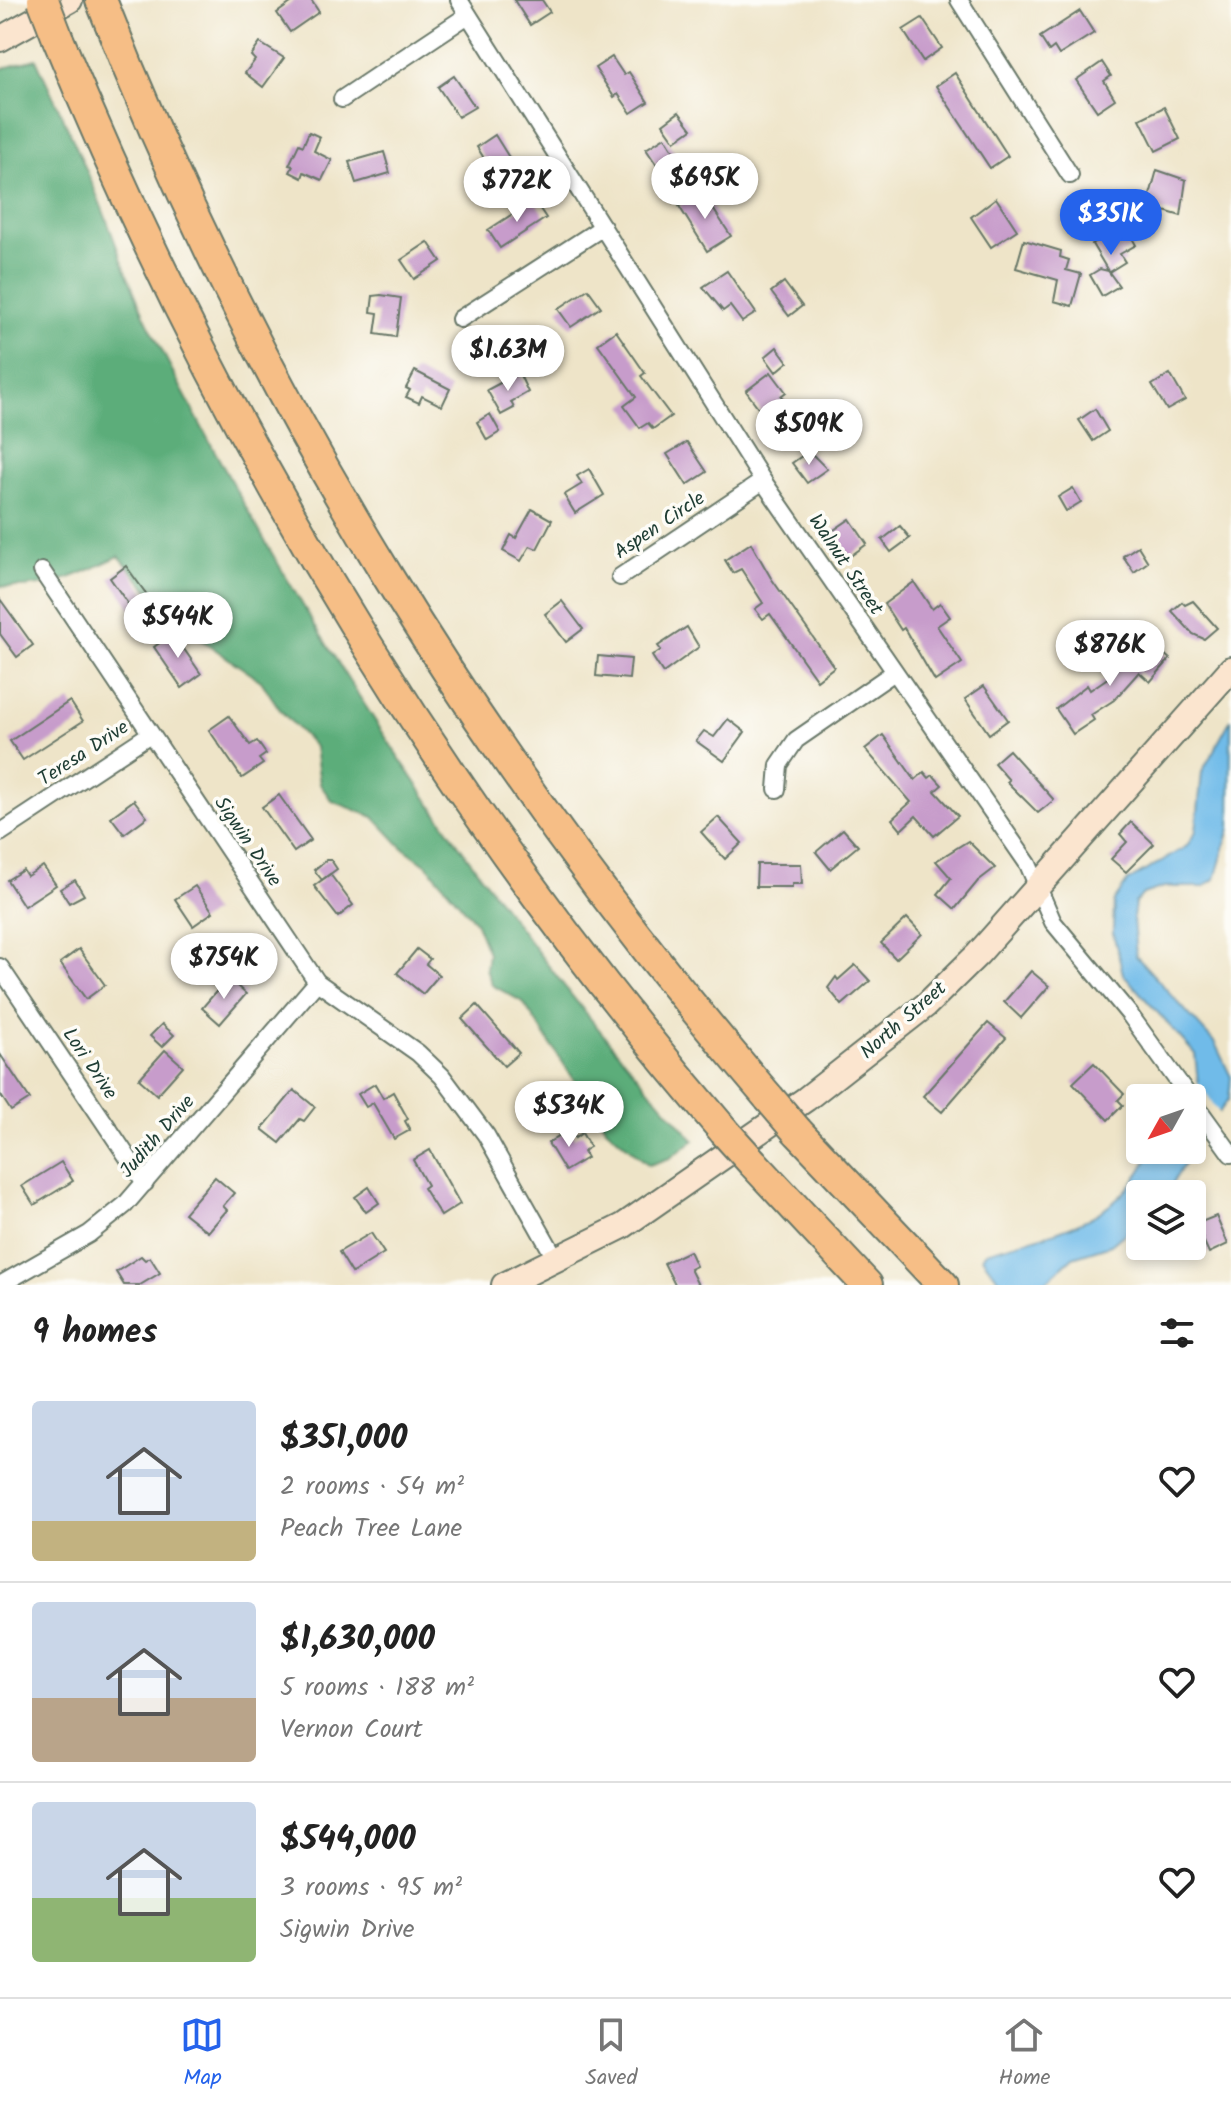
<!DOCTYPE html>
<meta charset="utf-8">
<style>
body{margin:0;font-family:Kalam,sans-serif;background:#f6f6f6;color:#222;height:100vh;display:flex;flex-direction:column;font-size:30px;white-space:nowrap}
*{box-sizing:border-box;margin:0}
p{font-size:26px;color:#767676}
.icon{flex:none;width:44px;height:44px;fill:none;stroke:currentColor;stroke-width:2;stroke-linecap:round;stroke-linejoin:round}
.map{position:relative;height:1285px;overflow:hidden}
.details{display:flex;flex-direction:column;background:#fff;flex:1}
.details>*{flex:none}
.needle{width:52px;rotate:230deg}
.tools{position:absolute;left:1126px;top:1084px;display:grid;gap:16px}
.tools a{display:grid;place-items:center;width:80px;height:80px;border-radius:8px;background:#fff;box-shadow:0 4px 12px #0003;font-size:40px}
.price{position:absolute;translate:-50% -68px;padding:0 18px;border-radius:28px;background:#fff;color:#222;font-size:26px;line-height:52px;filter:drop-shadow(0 2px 4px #0008)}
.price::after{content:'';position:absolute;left:50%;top:48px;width:24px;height:18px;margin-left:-12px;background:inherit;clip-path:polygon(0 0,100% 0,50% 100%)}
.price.on{background:#2563eb;color:#fff}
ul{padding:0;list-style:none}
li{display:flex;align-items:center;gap:24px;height:200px;padding:0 32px}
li+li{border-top:2px solid #e0e0e0}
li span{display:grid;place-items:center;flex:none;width:224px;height:160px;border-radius:8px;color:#555}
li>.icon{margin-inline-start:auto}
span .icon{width:96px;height:96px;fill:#fffc;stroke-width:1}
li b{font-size:34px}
h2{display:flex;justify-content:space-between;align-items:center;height:96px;padding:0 32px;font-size:34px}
.tabs{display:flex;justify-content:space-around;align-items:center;height:112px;border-top:2px solid #e0e0e0;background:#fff;font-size:22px;color:#767676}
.tabs a{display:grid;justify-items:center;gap:4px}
.tabs .on{color:#2563eb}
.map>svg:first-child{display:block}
.forest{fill:#5cad7a;stroke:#3e7557;stroke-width:2}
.water{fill:#70bbe9;stroke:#487c8e;stroke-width:2}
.pier{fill:#eee4c8}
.building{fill:#c79ccb}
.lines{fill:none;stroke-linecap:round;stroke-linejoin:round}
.street-casing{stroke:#677768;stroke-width:20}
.secondary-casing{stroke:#677768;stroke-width:28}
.highway-casing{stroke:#677768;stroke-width:34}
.street{stroke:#fff;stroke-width:16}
.secondary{stroke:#fbe5cf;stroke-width:24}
.highway{stroke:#f6be86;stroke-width:30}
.highway-bridge-casing{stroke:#677768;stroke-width:34;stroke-linecap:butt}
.highway-bridge{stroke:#f6be86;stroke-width:30}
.labels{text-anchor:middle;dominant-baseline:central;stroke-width:7;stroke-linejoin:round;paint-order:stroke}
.street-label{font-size:20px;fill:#1f3d34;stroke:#fdfcf7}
</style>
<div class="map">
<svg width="1231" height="1285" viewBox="0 0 1231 1285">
<rect width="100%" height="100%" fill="#fdfcf7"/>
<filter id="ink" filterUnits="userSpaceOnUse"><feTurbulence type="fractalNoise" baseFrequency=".0125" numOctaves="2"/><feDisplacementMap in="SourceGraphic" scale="16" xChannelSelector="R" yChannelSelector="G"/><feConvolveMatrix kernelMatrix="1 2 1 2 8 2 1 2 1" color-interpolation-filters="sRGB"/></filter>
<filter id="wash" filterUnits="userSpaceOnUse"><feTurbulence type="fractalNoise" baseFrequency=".006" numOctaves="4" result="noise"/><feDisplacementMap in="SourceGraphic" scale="32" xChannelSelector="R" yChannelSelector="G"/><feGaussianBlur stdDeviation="1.8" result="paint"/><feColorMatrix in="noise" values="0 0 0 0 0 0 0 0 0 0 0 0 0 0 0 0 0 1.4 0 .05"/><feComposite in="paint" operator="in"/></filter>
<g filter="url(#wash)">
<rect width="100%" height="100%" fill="#eee4c8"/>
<!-- forest -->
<path class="forest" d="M36,59C56,103 78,148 96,193C115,238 129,286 151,329C294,615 480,903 694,1140L670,1158L649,1165L606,1128L523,1002L492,985L486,969L488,953L475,921L427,865L402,847L374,817L332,801L320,784L315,747L281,711L261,681L177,623L119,556C78,576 46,591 0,586V69Z"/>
<!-- water -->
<path class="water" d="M1231,719L1230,828L1215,879L1203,887H1164L1143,894L1135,903L1133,918L1136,956L1215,1043L1231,1077L1229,1099L1197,1142L1166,1194H1140V1221L1111,1245L1073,1257L1042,1285H1003L982,1257L986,1252C1058,1230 1118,1226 1152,1150H1192V1098H1175L1198,1083L1195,1054L1123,974L1113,933L1114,901L1128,881L1187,846L1196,831L1202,772Z"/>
<!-- pier -->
<polygon class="pier" points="1196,1080 1220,1114 1199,1140 1192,1129 1192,1098 1171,1098"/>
<g id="blocks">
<!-- building -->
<g class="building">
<polygon points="295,0 311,0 319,12 290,32 277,13"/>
<polygon points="514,0 542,0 550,12 530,25"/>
<polygon points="1080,11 1094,33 1059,55 1054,47 1049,51 1040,37"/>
<polygon points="922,18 942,48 923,61 903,30"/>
<polygon points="260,43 284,58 263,87 245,73 255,60 251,56"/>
<polygon points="612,57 624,75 629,72 648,102 631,113 618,94 614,97 595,68"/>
<polygon points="1102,62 1111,76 1104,81 1115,99 1097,111 1076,80"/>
<polygon points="955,73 1008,156 990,168 936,86"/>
<polygon points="454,76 475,107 458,117 438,87"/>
<polygon points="1164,107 1180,139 1156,151 1140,119"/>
<polygon points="679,112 692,129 675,141 663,124"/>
<polygon points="309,132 320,137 314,151 332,160 322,180 304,172 302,178 290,172 293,166 289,165 299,144 303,146"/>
<polygon points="495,135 515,167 497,179 477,147"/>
<polygon points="665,137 678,158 660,170 646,149"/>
<polygon points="384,152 390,173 356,183 349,162"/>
<polygon points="1157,170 1186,180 1181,216 1147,206"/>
<polygon points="702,192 731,236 707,251 679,206"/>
<polygon points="996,198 1017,230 991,247 971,217"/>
<polygon points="534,200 546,218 500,248 488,230"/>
<polygon points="1120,227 1126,227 1136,245 1120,254 1125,262 1109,272 1119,286 1102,296 1090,275 1100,269 1108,271 1092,244"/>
<polygon points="1024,240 1061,251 1060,257 1069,260 1066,270 1081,274 1072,306 1054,301 1058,280 1016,268"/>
<polygon points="428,242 441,261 414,279 401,260"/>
<polygon points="727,271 756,313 742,322 730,306 723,311 703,287"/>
<polygon points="784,282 802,306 789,316 771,292"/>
<polygon points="588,289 601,307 571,327 558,309"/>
<polygon points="381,295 401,298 396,337 375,334 378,313 371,312 373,296"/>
<polygon points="616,331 645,373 641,376 671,416 653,429 648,423 640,428 624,406 636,397 598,344"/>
<polygon points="777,347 788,362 776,372 765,357"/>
<polygon points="415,371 450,389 442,406 422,396 419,403 406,397 410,390 406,388"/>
<polygon points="771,372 786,392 781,396 786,403 766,418 746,391"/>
<polygon points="519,373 528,392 511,402 514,408 501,415 487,390"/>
<polygon points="1170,374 1185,400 1167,410 1152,385"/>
<polygon points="1095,409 1108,431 1093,441 1079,420"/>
<polygon points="490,414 500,432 487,440 477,422"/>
<polygon points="687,442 707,472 687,485 667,454"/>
<polygon points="809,451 827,469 807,483 792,463"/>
<polygon points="589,469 604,495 575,513 564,495 582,484 577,476"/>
<polygon points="1073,488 1081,502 1066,511 1058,497"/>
<polygon points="532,509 552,520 537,549 530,546 521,561 503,551 511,535 516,538"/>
<polygon points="850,519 867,544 849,557 831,532"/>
<polygon points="900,526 910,538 891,552 882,540"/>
<polygon points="751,543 771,578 834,667 817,680 770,614 763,619 755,609 763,603 741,569 733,573 725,560"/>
<polygon points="1138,546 1148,562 1134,572 1123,556"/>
<polygon points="126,566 150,599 133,611 110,578"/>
<polygon points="914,582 932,609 940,603 950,617 937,626 962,663 935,681 904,628 901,630 884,604"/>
<polygon points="0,599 33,645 17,657 0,634"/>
<polygon points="562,601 583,629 566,642 545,614"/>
<polygon points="1193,601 1217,628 1204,639 1193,634 1172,611 1182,602 1185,605"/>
<polygon points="183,605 194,620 181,630 170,614"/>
<polygon points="687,627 699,647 663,673 652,656 661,650 658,646"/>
<polygon points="173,633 201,674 182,688 154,647"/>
<polygon points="1151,643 1170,659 1150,682 1139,672 1114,700 1091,715 1094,720 1073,734 1056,709 1087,685 1090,690 1109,677 1127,657 1134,663"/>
<polygon points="598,656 631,659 629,679 596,676"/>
<polygon points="984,686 1008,720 989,734 965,699"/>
<polygon points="70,701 83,721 23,760 10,741"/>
<polygon points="229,716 250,745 257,741 266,754 259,759 263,764 242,778 209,730"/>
<polygon points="728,719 745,732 724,761 696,741 704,731 714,737"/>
<polygon points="883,735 915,780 924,772 929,778 933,775 942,785 935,791 958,816 934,836 916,816 901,830 892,819 911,802 865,749"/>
<polygon points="1009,750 1054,800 1038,813 1007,782 1009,780 994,763"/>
<polygon points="279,795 311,840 294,852 262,807"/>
<polygon points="134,800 147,817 124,834 111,817"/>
<polygon points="718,817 742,843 725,859 701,832"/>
<polygon points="1131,822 1154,844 1126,872 1111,859 1127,842 1120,834"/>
<polygon points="843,829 858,846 830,869 816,852"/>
<polygon points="968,841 995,868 978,881 955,909 938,894 951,878 936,861"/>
<polygon points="326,860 331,860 337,869 322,880 314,870"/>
<polygon points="757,864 801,864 802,884 792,884 792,887 756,887"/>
<polygon points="43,866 56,885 24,906 7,880 23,870 27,876"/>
<polygon points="330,874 353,905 338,917 314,886"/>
<polygon points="75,880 84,895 69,903 60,889"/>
<polygon points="195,886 213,912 193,926 175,899"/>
<polygon points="907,918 922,934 896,959 881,943"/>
<polygon points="79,949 105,985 86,999 60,963"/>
<polygon points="417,949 430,959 426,964 439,975 423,994 397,973"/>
<polygon points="855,965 870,981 842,1005 828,988 836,977 838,980"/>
<polygon points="1031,971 1049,986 1021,1018 1004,1002"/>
<polygon points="228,978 246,994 220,1024 202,1008"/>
<polygon points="477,1005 519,1053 504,1066 462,1019"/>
<polygon points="988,1023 1006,1038 942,1112 923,1096"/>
<polygon points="162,1024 174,1035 162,1047 150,1036"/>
<polygon points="165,1050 183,1066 157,1095 139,1079"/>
<polygon points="0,1054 30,1099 11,1111 0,1094"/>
<polygon points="1094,1063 1124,1094 1118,1100 1123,1105 1108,1120 1073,1083"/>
<polygon points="375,1084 383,1098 393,1092 408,1119 405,1121 410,1130 394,1139 373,1103 366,1107 358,1094"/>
<polygon points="294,1090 315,1107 304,1121 300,1119 280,1143 262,1129"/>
<polygon points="569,1129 575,1138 582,1133 590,1147 583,1151 587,1158 565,1171 548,1143"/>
<polygon points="430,1150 460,1204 441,1216 423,1188 427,1185 413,1160"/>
<polygon points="61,1162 73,1181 34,1205 22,1186"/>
<polygon points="215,1177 234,1193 223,1206 227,1210 208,1232 184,1213"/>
<polygon points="369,1187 379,1203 366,1212 355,1197"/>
<polygon points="1216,1216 1228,1244 1209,1253 1196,1224"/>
<polygon points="371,1233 384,1253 352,1273 339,1252"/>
<polygon points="689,1251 696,1266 690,1269 698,1285 675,1285 664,1263"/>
<polygon points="141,1256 145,1260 150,1257 160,1273 140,1285 124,1285 116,1272"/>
</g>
</g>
</g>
<g filter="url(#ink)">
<use href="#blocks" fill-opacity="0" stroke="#677768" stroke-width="2"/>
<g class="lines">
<!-- street casing -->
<g class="street-casing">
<g id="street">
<polyline points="459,0 763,481 1028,864 1053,922 1130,1015 1190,1098"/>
<polyline points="959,0 1070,175"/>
<polyline points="342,99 468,15"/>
<polyline points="460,319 603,227"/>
<polyline points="42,571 317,982 418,1053 442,1076 486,1135 557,1261"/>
<polyline points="620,577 763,481"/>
<polyline points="777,789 779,765 796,740 893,673"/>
<polyline points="0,833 150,734"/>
<polyline points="0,967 145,1183"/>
<polyline points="1192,1100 1231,1154"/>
<polyline points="0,1285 89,1234 125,1205 317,982"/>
</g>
</g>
<!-- secondary casing -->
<g class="secondary-casing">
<g id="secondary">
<polyline points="0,39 70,0"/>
<polyline points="504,1285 623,1226 806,1099 926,1005 978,954 1231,669"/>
</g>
</g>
<!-- highway casing -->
<g class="highway-casing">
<g id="highway">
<path d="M101,0C258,403 488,771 769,1098"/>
<path d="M58,39C222,438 443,804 724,1131"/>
<polyline points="797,1131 943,1285"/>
<polyline points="753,1163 867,1285"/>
</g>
</g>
<!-- street -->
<use href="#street" class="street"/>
<!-- secondary -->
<use href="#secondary" class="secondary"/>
<!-- highway -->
<use href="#highway" class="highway"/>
<!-- highway-bridge casing -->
<g class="highway-bridge-casing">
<g id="highway-bridge">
<polyline points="43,0 58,39"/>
<polyline points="769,1098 797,1131"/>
<polyline points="724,1131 753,1163"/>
</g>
</g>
<!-- highway-bridge -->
<use href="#highway-bridge" class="highway-bridge"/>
</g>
</g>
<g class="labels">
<!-- street labels -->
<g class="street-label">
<text transform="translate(660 526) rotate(-34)">Aspen Circle</text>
<text transform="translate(845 565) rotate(56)">Walnut Street</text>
<text transform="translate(84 754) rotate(-33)">Teresa Drive</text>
<text transform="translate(247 842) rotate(56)">Sigwin Drive</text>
<text transform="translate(904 1021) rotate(-41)">North Street</text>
<text transform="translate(89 1064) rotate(56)">Lori Drive</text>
<text transform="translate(158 1137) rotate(-49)">Judith Drive</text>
</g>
</g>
</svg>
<div class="tools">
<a><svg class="needle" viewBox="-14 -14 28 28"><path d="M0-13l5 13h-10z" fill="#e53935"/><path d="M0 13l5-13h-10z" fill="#767676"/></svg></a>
<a><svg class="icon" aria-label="layers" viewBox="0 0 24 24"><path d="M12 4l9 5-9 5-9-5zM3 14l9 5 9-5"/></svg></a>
</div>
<b class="price" style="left:705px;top:221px">$695K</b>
<b class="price" style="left:517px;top:224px">$772K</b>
<b class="price on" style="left:1111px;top:257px">$351K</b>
<b class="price" style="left:508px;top:393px">$1.63M</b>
<b class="price" style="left:809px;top:467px">$509K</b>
<b class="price" style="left:178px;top:660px">$544K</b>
<b class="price" style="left:1110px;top:688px">$876K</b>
<b class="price" style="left:224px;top:1001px">$754K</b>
<b class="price" style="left:569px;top:1149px">$534K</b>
</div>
<section class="details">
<h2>9 homes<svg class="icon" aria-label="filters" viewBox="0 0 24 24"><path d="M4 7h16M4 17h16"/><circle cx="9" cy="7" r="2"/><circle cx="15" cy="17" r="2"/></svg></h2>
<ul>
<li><span style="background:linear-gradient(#c9d6e8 75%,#c2b280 0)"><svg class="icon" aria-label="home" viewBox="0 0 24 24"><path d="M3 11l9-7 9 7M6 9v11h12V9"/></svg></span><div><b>$351,000</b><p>2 rooms · 54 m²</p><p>Peach Tree Lane</p></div><svg class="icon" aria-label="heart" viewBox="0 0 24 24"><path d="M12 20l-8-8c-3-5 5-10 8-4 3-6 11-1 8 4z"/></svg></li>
<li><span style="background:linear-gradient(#c9d6e8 60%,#b9a48a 0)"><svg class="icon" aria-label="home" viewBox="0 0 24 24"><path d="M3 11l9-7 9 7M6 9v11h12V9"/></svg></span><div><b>$1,630,000</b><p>5 rooms · 188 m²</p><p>Vernon Court</p></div><svg class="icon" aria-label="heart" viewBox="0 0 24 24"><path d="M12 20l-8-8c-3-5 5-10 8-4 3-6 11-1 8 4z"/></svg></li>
<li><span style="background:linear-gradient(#c9d6e8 60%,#8fb573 0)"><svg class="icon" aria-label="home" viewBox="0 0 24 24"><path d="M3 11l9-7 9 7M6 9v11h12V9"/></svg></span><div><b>$544,000</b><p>3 rooms · 95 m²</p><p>Sigwin Drive</p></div><svg class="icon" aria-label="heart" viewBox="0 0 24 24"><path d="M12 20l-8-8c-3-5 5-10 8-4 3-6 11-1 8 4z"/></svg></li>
</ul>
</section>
<nav class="tabs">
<a class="on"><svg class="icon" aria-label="map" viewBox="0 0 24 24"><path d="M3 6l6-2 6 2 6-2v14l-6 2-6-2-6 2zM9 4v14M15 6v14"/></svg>Map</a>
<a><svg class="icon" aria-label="saved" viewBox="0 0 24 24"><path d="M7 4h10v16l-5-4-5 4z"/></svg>Saved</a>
<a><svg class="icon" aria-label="home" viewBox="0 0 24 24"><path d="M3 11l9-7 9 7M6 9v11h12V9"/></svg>Home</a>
</nav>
